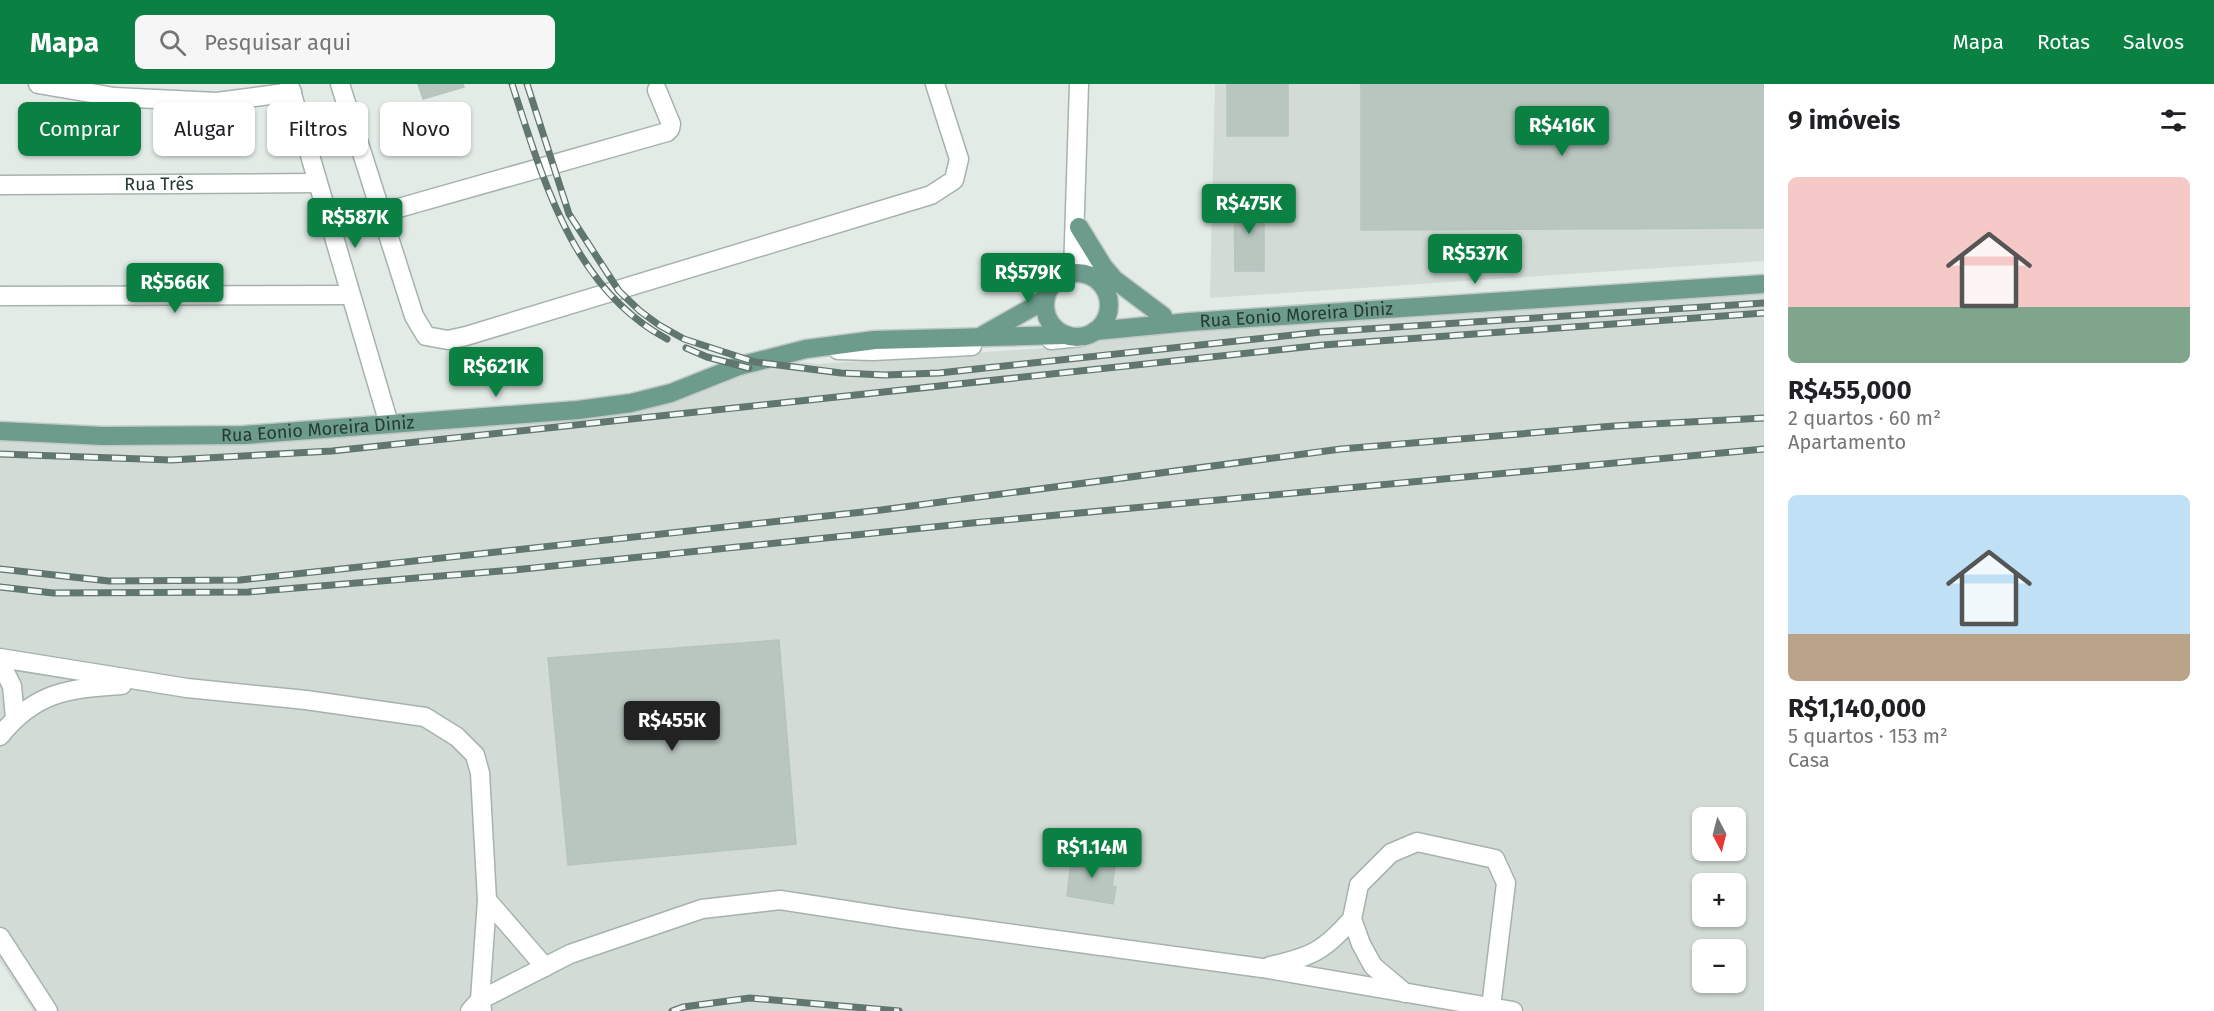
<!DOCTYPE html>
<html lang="pt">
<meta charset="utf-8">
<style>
body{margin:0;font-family:"Fira Sans",sans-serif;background:#f6f6f6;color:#202124;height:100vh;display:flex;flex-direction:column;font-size:22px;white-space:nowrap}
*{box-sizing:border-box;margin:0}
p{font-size:20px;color:#757577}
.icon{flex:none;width:33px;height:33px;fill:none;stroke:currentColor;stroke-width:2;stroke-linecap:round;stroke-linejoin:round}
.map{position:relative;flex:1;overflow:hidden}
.panel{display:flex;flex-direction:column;background:#fff;width:450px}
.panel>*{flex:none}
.guide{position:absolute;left:18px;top:18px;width:570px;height:54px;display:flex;gap:12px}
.needle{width:39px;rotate:173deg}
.fabs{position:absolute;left:1692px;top:723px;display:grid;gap:12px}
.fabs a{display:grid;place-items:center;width:54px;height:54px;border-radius:9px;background:#fff;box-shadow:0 2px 4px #0004;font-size:30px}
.price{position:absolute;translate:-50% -51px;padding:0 14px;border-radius:6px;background:#0b8043;color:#fff;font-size:20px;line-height:39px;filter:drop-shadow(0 2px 3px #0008)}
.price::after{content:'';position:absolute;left:50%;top:36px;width:18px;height:14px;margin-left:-9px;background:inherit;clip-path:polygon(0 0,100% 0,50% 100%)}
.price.selected{background:#222;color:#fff}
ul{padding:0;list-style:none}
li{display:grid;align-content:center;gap:12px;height:318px;padding:0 24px}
li span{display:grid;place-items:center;height:186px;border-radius:9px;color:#555}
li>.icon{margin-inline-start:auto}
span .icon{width:108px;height:108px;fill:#fffc;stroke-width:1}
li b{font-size:26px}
h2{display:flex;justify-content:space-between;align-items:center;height:72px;padding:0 24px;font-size:26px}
.pill{padding:0 21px;border-radius:9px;background:#fff;box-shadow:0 2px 4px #0004;font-size:21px;line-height:54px}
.pill.selected{background:#0b8043;color:#fff}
header{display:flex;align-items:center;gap:36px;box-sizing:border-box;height:84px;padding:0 30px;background:#0b8043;color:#fff}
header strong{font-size:28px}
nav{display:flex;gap:33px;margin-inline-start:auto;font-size:21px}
.search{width:420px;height:54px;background:#f6f6f6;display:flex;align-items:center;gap:15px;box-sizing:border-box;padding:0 21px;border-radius:9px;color:#757577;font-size:22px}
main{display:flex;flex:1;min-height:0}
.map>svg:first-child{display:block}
.built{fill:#d2dbd6;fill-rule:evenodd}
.building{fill:#b9c6c0;stroke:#b7c4be;stroke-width:1.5}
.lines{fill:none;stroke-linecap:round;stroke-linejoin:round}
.minor-casing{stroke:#a6b3ad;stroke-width:21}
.major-casing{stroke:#c2c8c6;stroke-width:21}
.minor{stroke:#fff;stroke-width:18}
.major{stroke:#6d9b8c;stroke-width:18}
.rail-casing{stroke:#60766e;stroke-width:7}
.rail{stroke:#f4f8f6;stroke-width:4.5;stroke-dasharray:14;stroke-linecap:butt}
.labels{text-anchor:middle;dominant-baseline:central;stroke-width:6;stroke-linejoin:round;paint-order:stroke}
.street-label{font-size:18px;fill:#253b33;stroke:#f4f8f6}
</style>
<header>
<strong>Mapa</strong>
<div class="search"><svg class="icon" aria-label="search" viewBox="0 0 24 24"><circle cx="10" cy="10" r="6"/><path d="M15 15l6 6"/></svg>Pesquisar aqui</div>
<nav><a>Mapa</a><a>Rotas</a><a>Salvos</a></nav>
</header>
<main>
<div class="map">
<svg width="1764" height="927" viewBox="0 0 1764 927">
<rect width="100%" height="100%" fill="#e3ebe7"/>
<!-- built -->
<g class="built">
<polygon points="1215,0 1764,0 1764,177 1210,214"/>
<path d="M1764,209V927H33L0,877V355L622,329L655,323L736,290L781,276L818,280L1085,261L1102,255L1158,250ZM1702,734H1736V766H1702ZM1702,800H1736V832H1702ZM1702,866H1736V898H1702Z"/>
</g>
<!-- building -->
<g class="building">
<polygon points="418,0 463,0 464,3 423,15"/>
<rect x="1227" y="0" width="61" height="52"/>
<polygon points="1361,0 1764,0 1764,144 1361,146"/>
<polygon points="1264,114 1264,187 1235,187 1234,115"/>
<polygon points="779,556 796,760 568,781 548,574"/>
<polygon points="1072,769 1116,776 1112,802 1116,803 1113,820 1067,812"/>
</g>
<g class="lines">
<!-- minor casing -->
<g class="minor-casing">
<g id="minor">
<polyline points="38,0 114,13 217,18 292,8"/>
<polyline points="289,0 389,340"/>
<polyline points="340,0 414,232 426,252 448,256 466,252 931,111 954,96 959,75 935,0"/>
<path id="s1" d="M0,101L317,99"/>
<polyline points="381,129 667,48 670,45 671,40 657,6"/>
<polyline points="1082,162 1087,190"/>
<polyline points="1073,189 1079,0"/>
<polyline points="0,212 350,211"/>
<polyline points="1051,256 1080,253"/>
<polyline points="838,266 873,267 972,262"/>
<polyline points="0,574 187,604 306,616 425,633 457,653 475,671 480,689 487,816 480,916 482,925"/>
<polyline points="0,578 12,602 15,634"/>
<path d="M0,652C35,608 69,604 122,601"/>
<polyline points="487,816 545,883"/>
<polyline points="0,853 48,927"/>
<path d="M1270,882C1311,873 1324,867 1352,835"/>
<polyline points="1405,909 1373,882 1361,860 1352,835 1359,801 1391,769 1417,758 1495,775 1506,799 1491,923"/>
<polyline points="470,927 480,916 570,870 702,825 780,816 903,835 1262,884 1513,927"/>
</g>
</g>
<!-- major casing -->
<g class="major-casing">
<g id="major">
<polyline points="1079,143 1103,182 1115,196 1163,232"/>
<circle cx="1077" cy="221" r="32"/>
<path id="s2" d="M1095,247L1189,238L1764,200"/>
<polyline points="983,251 1031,224 1046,213"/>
<path id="s3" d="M0,347L103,352L244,351L578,326L631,319L671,309L739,282L806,265L875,256L1066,251"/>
</g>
</g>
<!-- minor -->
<use href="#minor" class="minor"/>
<!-- major -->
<use href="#major" class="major"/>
<!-- rail casing -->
<g class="rail-casing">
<g id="rail">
<path d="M512,0C543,95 572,204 667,255"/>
<polyline points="527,0 569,130 619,207 640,227 659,241 684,255 755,278 841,289 885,291 939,289 1321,248 1764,219"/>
<polyline points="686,264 707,273 749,284"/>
<polyline points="0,370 171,376 332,367 1323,261 1764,229"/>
<polyline points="0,485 109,497 240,496 881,426 1341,365 1614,342 1764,334"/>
<polyline points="0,503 53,509 248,508 514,486 972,439 1764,365"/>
<polyline points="672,927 683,923 750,914 899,927"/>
</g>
</g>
<!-- rail -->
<use href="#rail" class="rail"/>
</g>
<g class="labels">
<!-- street labels -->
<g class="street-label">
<text stroke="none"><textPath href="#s1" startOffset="159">Rua Três</textPath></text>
<text stroke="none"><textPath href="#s2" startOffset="202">Rua Eonio Moreira Diniz</textPath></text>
<text stroke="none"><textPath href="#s3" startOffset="318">Rua Eonio Moreira Diniz</textPath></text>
</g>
</g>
</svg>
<div class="fabs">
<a><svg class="needle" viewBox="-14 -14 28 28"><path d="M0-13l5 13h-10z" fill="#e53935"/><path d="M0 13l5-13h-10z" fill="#757577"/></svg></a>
<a>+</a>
<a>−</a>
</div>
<b class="price" style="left:1562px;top:73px">R$416K</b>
<b class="price" style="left:1249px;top:151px">R$475K</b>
<b class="price" style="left:355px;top:165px">R$587K</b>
<b class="price" style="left:1475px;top:201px">R$537K</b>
<b class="price" style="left:1028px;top:220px">R$579K</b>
<b class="price" style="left:175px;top:230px">R$566K</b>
<b class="price" style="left:496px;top:314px">R$621K</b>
<b class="price selected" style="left:672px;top:668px">R$455K</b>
<b class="price" style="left:1092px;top:795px">R$1.14M</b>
<div class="guide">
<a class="pill selected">Comprar</a>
<a class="pill">Alugar</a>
<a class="pill">Filtros</a>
<a class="pill">Novo</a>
</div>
</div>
<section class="panel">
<h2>9 imóveis<svg class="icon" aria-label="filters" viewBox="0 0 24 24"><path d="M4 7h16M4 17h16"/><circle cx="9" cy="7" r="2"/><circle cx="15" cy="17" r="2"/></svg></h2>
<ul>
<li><span style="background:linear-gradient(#f6c9c9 70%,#7fa58c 0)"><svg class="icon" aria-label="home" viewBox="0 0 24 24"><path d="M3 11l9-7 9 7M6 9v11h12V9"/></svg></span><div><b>R$455,000</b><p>2 quartos · 60 m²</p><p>Apartamento</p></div></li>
<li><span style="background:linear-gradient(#bfe0f5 75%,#b9a48a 0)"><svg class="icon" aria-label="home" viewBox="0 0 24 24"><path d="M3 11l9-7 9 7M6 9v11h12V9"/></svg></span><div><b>R$1,140,000</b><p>5 quartos · 153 m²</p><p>Casa</p></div></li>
</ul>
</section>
</main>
